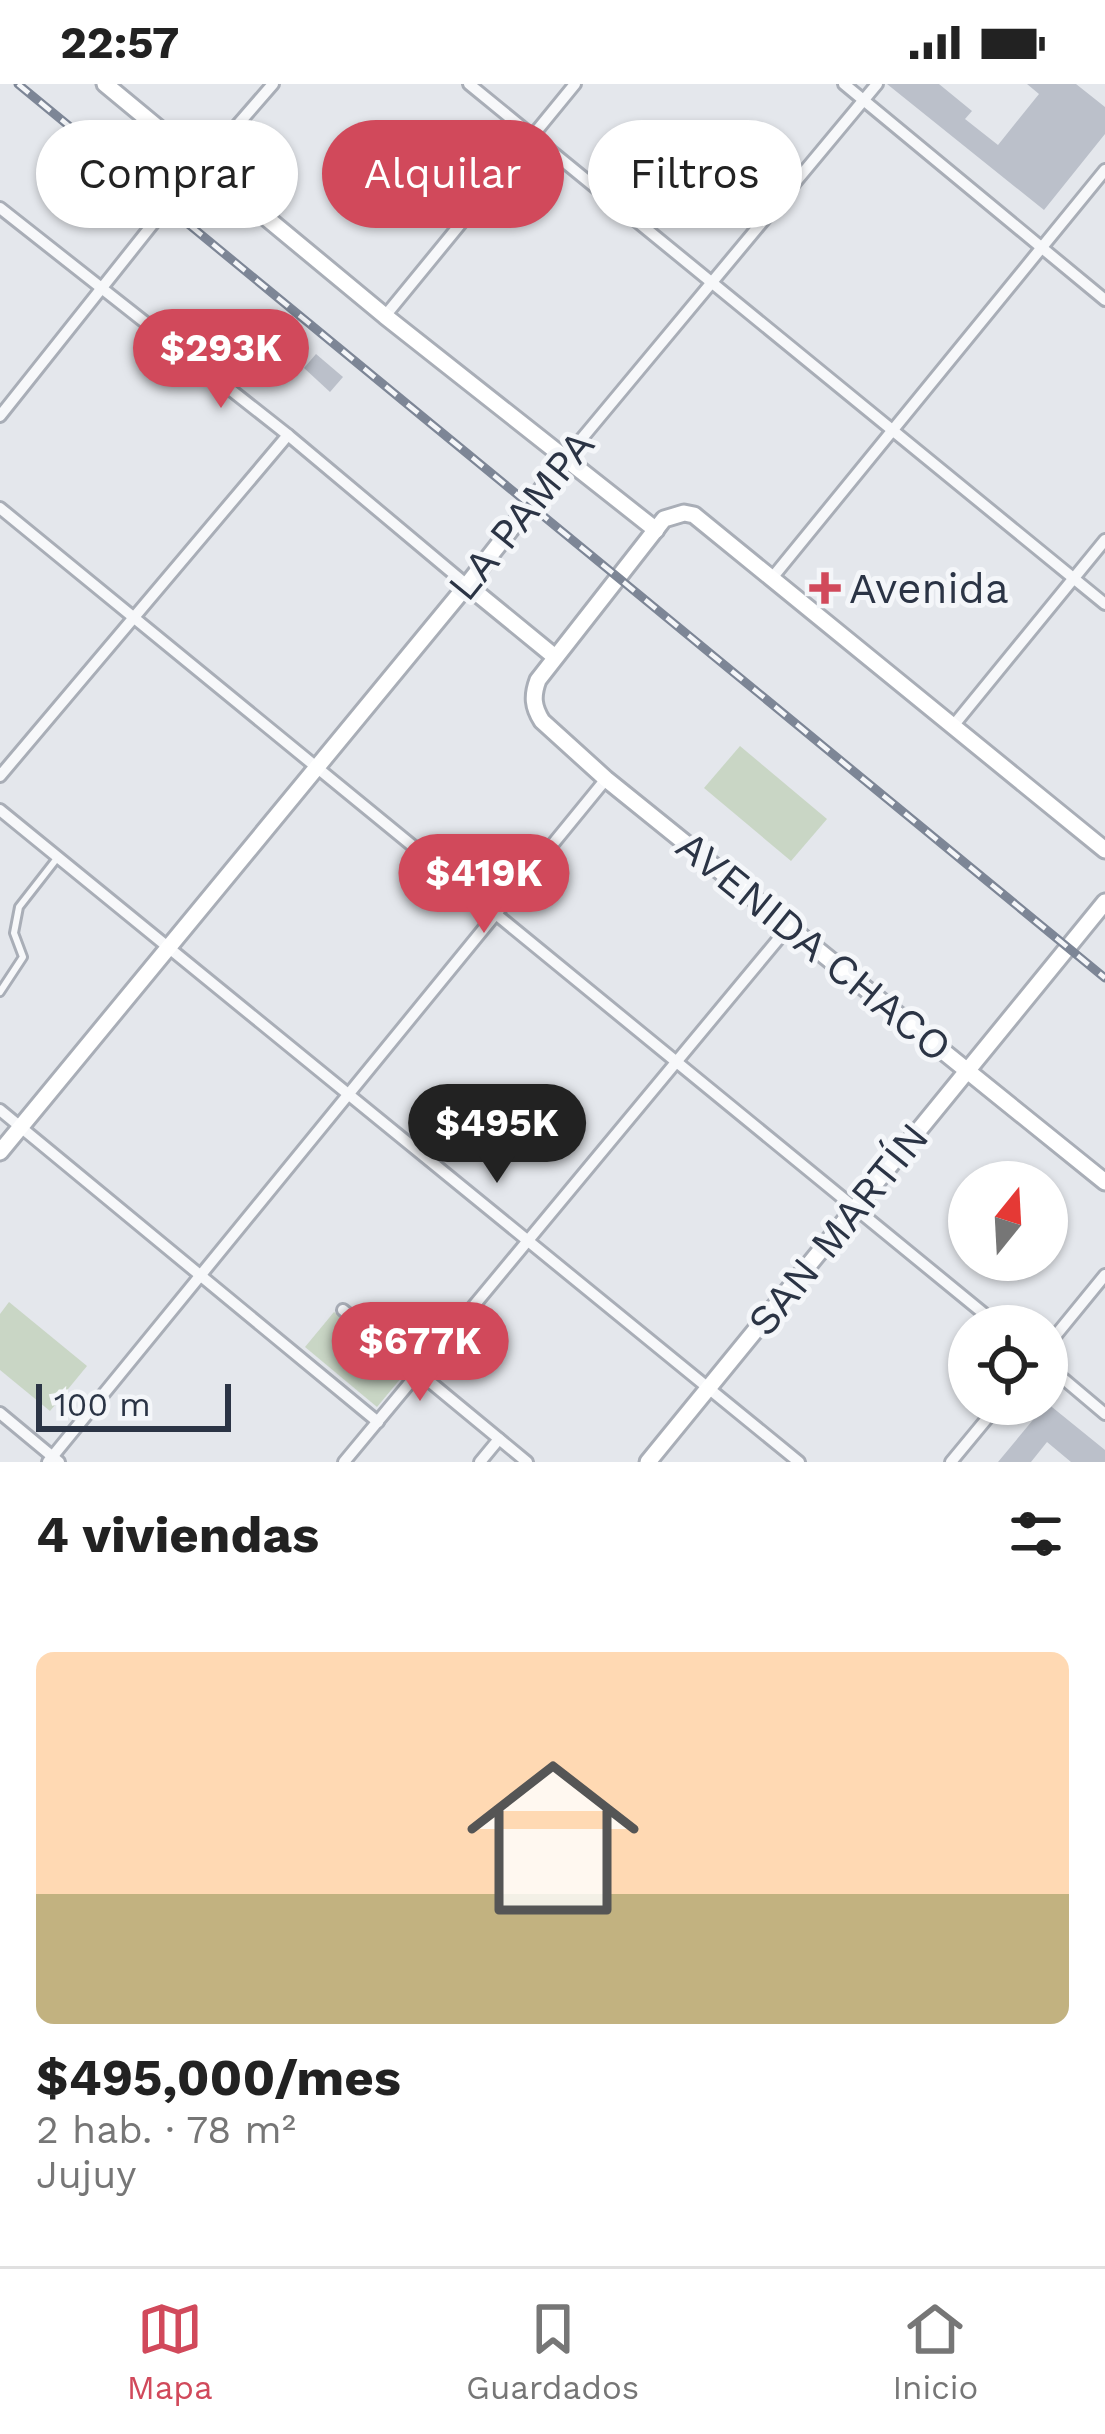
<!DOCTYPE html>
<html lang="es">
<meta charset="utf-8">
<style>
body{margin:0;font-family:"Work Sans",sans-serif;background:#f6f6f6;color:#222;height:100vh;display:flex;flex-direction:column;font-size:45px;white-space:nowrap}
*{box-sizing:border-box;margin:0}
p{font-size:39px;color:#767676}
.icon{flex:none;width:66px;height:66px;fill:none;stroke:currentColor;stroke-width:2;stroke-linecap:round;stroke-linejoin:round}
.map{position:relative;height:1378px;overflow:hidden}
.side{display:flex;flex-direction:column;background:#fff;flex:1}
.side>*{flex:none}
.banner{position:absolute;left:36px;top:36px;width:1035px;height:108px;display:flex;gap:24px}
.needle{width:78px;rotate:18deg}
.fabs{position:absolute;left:948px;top:1077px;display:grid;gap:24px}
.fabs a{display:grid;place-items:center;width:120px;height:120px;border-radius:50%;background:#fff;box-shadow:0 3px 9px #0004;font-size:60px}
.scale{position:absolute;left:36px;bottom:30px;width:195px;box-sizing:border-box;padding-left:12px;border:6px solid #2b3445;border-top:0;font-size:33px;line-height:42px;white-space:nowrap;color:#2b3445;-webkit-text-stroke:9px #f4f6f9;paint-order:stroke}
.price{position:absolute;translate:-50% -102px;padding:0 27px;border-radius:42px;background:#d1495b;color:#fff;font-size:39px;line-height:78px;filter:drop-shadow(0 3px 6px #0008)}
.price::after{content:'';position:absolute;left:50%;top:72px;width:36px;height:27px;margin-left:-18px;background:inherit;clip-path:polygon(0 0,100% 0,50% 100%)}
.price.on{background:#222;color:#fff}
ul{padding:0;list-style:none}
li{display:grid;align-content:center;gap:24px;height:636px;padding:0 36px}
li span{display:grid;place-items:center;height:372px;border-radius:18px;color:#555}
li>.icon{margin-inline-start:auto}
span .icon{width:216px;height:216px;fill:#fffc;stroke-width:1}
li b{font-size:51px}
h2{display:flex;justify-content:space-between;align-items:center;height:144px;padding:0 36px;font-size:51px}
.chip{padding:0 42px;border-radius:54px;background:#fff;box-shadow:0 3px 9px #0004;font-size:42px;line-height:108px}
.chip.on{background:#d1495b;color:#fff}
.status{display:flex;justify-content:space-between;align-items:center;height:84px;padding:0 60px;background:#fff;direction:ltr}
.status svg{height:33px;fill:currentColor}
.tabs{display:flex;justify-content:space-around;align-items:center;height:168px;border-top:3px solid #e0e0e0;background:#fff;font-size:33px;color:#767676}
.tabs a{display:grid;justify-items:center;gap:6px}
.tabs .on{color:#d1495b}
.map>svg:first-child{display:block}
.green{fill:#c9d6c5}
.building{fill:#bbc0ca}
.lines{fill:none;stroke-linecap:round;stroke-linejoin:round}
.lane-casing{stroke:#a9aeb7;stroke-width:12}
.street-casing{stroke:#a9aeb7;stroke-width:16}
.secondary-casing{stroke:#a9aeb7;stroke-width:21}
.lane{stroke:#f7f8fa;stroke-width:6}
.street{stroke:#f7f8fa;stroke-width:10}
.secondary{stroke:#fff;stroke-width:15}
.rail-casing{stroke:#7d8696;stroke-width:9}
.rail{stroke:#f4f6f9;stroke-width:4.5;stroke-dasharray:14;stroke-linecap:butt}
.poi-dot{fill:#d1495b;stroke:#f4f6f9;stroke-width:4.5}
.labels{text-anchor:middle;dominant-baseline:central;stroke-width:10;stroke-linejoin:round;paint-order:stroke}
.street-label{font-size:42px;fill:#2b3445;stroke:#f4f6f9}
.poi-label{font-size:42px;fill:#2b3445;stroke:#f4f6f9;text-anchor:start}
</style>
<div class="status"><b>22:57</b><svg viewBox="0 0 49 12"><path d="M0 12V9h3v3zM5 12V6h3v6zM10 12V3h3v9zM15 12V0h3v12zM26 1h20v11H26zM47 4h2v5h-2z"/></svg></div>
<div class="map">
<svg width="1105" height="1378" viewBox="0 0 1105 1378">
<rect width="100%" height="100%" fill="#e4e7ec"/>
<!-- green -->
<g class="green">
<polygon points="740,662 827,735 791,777 704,704"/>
<polygon points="9,1218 87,1282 50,1327 0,1286 0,1230"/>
<polygon points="334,1228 406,1288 377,1323 305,1263"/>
</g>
<!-- building -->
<g class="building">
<polygon points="887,0 939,0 972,27 965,35 998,61 1039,10 1027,0 1076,0 1105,23 1105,50 1044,126"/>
<polygon points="316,270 343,293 330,308 304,284"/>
<polygon points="1047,1319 1105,1366 1105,1378 1071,1378 1047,1358 1031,1378 998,1378"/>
</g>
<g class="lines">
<!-- lane casing -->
<g class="lane-casing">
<polyline id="lane" points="0,908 23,873 14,849 19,823 58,773"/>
</g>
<!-- street casing -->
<g class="street-casing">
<g id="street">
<polyline points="469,0 1105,520"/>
<polyline points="844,0 1105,216"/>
<polyline points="0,124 288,351 467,501"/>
<polyline points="385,232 575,0"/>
<polyline points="0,332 167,122 273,0"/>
<polyline points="564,376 877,0"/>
<polyline points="0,424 999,1242"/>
<polyline points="772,494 1105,86"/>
<polyline points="953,642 1105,456"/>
<polyline points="0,692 288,351"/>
<polyline points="0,726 799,1378"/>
<polyline points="0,1026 378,1338"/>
<polyline points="343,1226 527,1378"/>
<polyline points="1047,1262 1105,1191"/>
<polyline points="1047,1281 1105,1330"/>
<polyline points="0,1329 59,1378"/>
<polyline points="48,1378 606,695"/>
<polyline points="344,1378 790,841"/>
<polyline points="480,1378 499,1355"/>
<polyline points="951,1378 999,1320"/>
</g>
</g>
<!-- secondary casing -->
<g class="secondary-casing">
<g id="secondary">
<polyline points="105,0 385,232 656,446"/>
<polyline points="467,501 555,573"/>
<path d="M1105,766L694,431L684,429L664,435L538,596C532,612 533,623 542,637L606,695L1105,1098"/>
<polyline points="0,1068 467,501 564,377"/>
<polyline points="648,1378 1105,818"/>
</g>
</g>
<!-- lane -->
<use href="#lane" class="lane"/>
<!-- street -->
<use href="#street" class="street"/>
<!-- secondary -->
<use href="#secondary" class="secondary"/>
<!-- rail casing -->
<g class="rail-casing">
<polyline id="rail" points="18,0 1105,894"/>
</g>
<!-- rail -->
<use href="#rail" class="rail"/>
</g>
<!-- markers -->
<path class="poi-dot" d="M819 486h12v12h12v12h-12v12h-12v-12h-12v-12h12z"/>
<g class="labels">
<!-- street labels -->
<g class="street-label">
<text transform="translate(521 431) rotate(-51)">LA PAMPA</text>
<text transform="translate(814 862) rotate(39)">AVENIDA CHACO</text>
<text transform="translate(838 1145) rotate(-51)">SAN MARTÍN</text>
</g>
<!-- poi labels -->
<g class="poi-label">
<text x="849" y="504">Avenida</text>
</g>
</g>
</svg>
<div class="fabs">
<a><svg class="needle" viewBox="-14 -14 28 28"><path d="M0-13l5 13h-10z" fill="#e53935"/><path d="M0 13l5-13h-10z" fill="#767676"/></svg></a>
<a><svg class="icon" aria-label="locate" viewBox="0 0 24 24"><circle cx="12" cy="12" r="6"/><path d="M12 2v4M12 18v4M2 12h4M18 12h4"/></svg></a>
</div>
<div class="scale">100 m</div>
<b class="price" style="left:221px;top:327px">$293K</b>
<b class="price" style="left:484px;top:852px">$419K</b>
<b class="price on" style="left:497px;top:1102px">$495K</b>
<b class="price" style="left:420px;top:1320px">$677K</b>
<div class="banner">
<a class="chip">Comprar</a>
<a class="chip on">Alquilar</a>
<a class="chip">Filtros</a>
</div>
</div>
<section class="side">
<h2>4 viviendas<svg class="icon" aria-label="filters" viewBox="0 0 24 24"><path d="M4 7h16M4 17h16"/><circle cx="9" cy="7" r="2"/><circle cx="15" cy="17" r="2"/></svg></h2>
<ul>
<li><span style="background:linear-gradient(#ffd9b3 65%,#c2b280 0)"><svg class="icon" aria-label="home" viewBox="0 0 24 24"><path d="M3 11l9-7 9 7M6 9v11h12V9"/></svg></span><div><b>$495,000/mes</b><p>2 hab. · 78 m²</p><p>Jujuy</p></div></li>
</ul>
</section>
<nav class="tabs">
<a class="on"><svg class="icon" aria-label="map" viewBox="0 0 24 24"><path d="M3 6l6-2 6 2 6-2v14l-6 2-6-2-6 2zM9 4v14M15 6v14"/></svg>Mapa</a>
<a><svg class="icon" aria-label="saved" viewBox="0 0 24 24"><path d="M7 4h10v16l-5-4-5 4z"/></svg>Guardados</a>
<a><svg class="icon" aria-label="home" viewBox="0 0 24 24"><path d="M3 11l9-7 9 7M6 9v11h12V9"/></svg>Inicio</a>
</nav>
